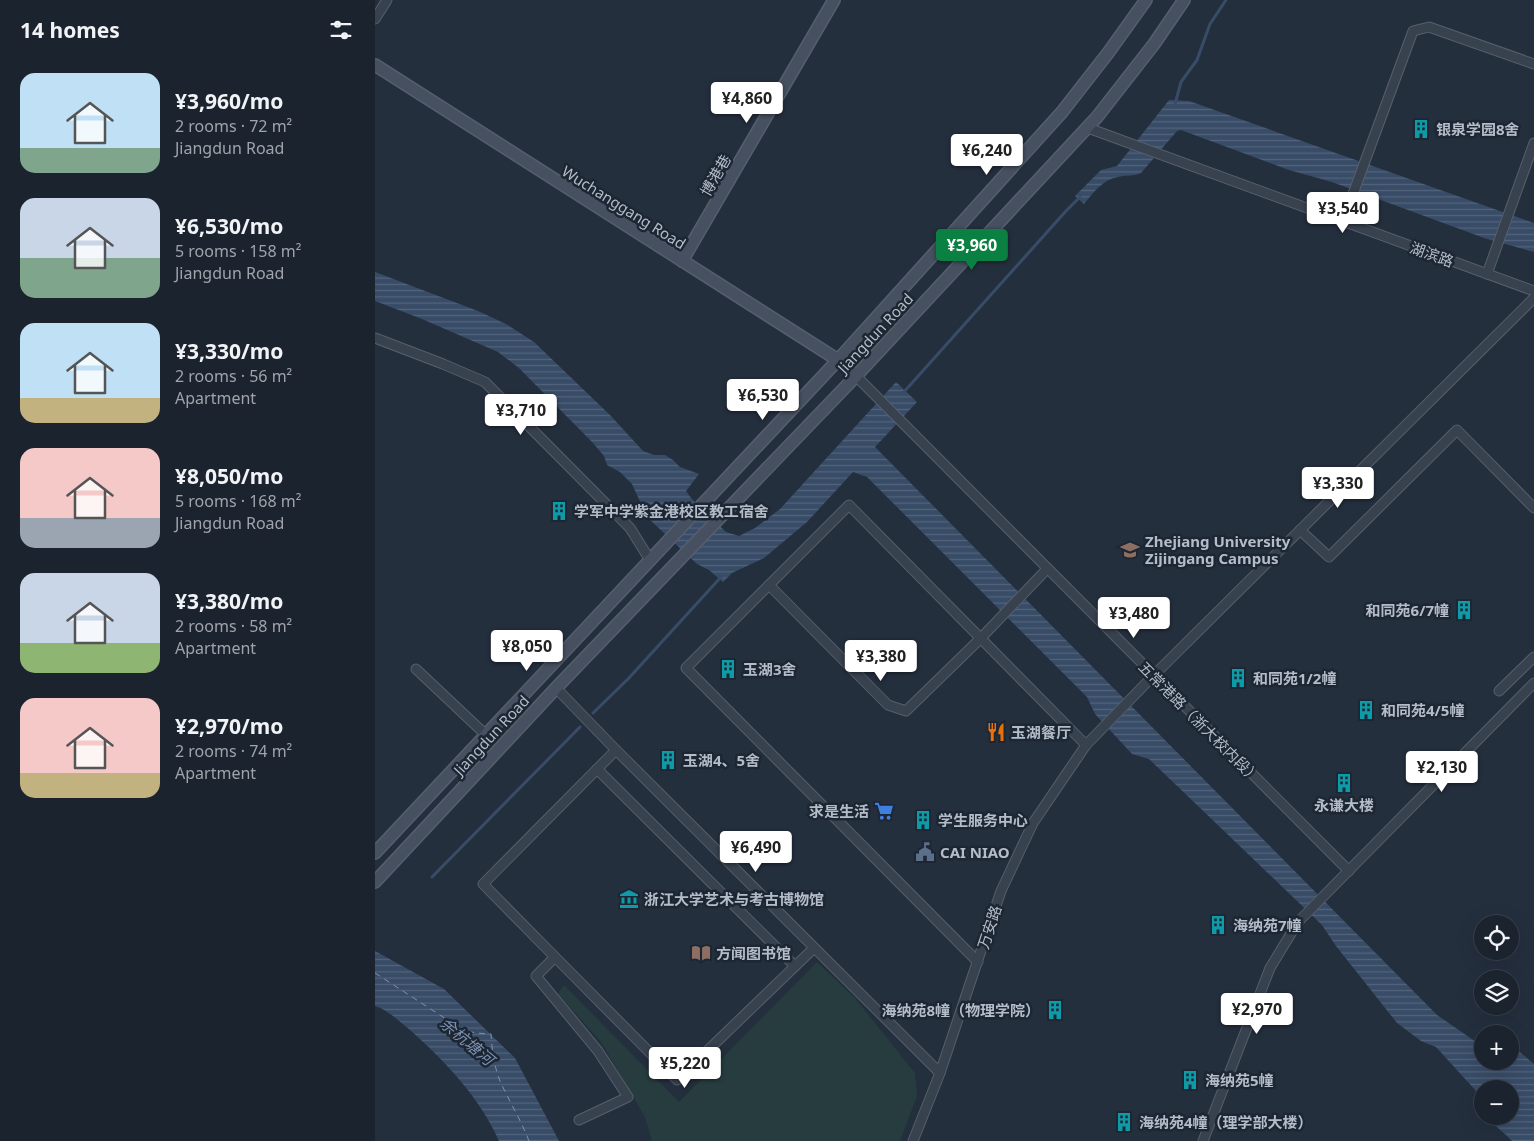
<!DOCTYPE html>
<meta charset="utf-8">
<style>
body{margin:0;font-family:"Noto Sans","Noto Sans SC",sans-serif;background:#282f3a;color:#f1f3f6;height:100vh;display:flex;flex-direction:column;font-size:19px;white-space:nowrap}
*{box-sizing:border-box;margin:0}
p{font-size:16px;color:#a0a4aa}
.icon{flex:none;width:28px;height:28px;fill:none;stroke:currentColor;stroke-width:2;stroke-linecap:round;stroke-linejoin:round}
.map{position:relative;flex:1;overflow:hidden}
.sheet{display:flex;flex-direction:column;background:#1b232e;width:375px}
.sheet>*{flex:none}
.tools{position:absolute;left:1099px;top:915px;display:grid;gap:10px}
.tools a{display:grid;place-items:center;width:45px;height:45px;border-radius:50%;background:#1b232e;box-shadow:0 5px 20px #0002,0 0 0 1px #39404a;font-size:25px}
.price{position:absolute;translate:-50% -42px;padding:0 11px;border-radius:5px;background:#fff;color:#222;font-size:16px;line-height:32px;filter:drop-shadow(0 1px 2px #0008)}
.price::after{content:'';position:absolute;left:50%;top:30px;width:15px;height:11px;margin-left:-8px;background:inherit;clip-path:polygon(0 0,100% 0,50% 100%)}
.price.current{background:#0b8043;color:#fff}
ul{padding:0;list-style:none}
li{display:flex;align-items:center;gap:15px;height:125px;padding:0 20px}
li span{display:grid;place-items:center;flex:none;width:140px;height:100px;border-radius:15px;color:#555}
li>.icon{margin-inline-start:auto}
span .icon{width:60px;height:60px;fill:#fffc;stroke-width:1}
li b{font-size:21px}
h2{display:flex;justify-content:space-between;align-items:center;height:60px;padding:0 20px;font-size:21px}
main{display:flex;flex:1;min-height:0}
.map>svg:first-child{display:block}
.grass{fill:#263c3f}
.water{fill:url(#water-rules)}
.lines{fill:none;stroke-linecap:round;stroke-linejoin:round}
.stream{stroke:#394c67;stroke-width:3}
.ferry{stroke:#7c92b1;stroke-width:1;stroke-dasharray:6 5;stroke-linecap:butt}
.street-casing{stroke:#565f6c;stroke-width:11}
.secondary-casing{stroke:#565f6c;stroke-width:14}
.street{stroke:#38414e;stroke-width:9}
.secondary{stroke:#465061;stroke-width:11}
.labels{text-anchor:middle;dominant-baseline:central;stroke-width:5;stroke-linejoin:round;paint-order:stroke}
.poi-label{font-size:15px;font-weight:bold;fill:#b4bcc9;stroke:#1d2633;text-anchor:start}
.street-label{font-size:15px;fill:#b4bcc9;stroke:#1d2633}
.water-label{font-size:16px;font-style:italic;fill:#7c92b1;stroke:#1d2633}
</style>
<main>
<section class="sheet">
<h2>14 homes<svg class="icon" aria-label="filters" viewBox="0 0 24 24"><path d="M4 7h16M4 17h16"/><circle cx="9" cy="7" r="2"/><circle cx="15" cy="17" r="2"/></svg></h2>
<ul>
<li><span style="background:linear-gradient(#bfe0f5 75%,#7fa58c 0)"><svg class="icon" aria-label="home" viewBox="0 0 24 24"><path d="M3 11l9-7 9 7M6 9v11h12V9"/></svg></span><div><b>¥3,960/mo</b><p>2 rooms · 72 m²</p><p>Jiangdun Road</p></div></li>
<li><span style="background:linear-gradient(#c9d6e8 60%,#7fa58c 0)"><svg class="icon" aria-label="home" viewBox="0 0 24 24"><path d="M3 11l9-7 9 7M6 9v11h12V9"/></svg></span><div><b>¥6,530/mo</b><p>5 rooms · 158 m²</p><p>Jiangdun Road</p></div></li>
<li><span style="background:linear-gradient(#bfe0f5 75%,#c2b280 0)"><svg class="icon" aria-label="home" viewBox="0 0 24 24"><path d="M3 11l9-7 9 7M6 9v11h12V9"/></svg></span><div><b>¥3,330/mo</b><p>2 rooms · 56 m²</p><p>Apartment</p></div></li>
<li><span style="background:linear-gradient(#f6c9c9 70%,#9aa5b1 0)"><svg class="icon" aria-label="home" viewBox="0 0 24 24"><path d="M3 11l9-7 9 7M6 9v11h12V9"/></svg></span><div><b>¥8,050/mo</b><p>5 rooms · 168 m²</p><p>Jiangdun Road</p></div></li>
<li><span style="background:linear-gradient(#c9d6e8 70%,#8fb573 0)"><svg class="icon" aria-label="home" viewBox="0 0 24 24"><path d="M3 11l9-7 9 7M6 9v11h12V9"/></svg></span><div><b>¥3,380/mo</b><p>2 rooms · 58 m²</p><p>Apartment</p></div></li>
<li><span style="background:linear-gradient(#f6c9c9 75%,#c2b280 0)"><svg class="icon" aria-label="home" viewBox="0 0 24 24"><path d="M3 11l9-7 9 7M6 9v11h12V9"/></svg></span><div><b>¥2,970/mo</b><p>2 rooms · 74 m²</p><p>Apartment</p></div></li>
</ul>
</section>
<div class="map">
<svg width="1159" height="1141" viewBox="0 0 1159 1141">
<defs>
<pattern id="water-rules" width="6" height="5" patternUnits="userSpaceOnUse" patternTransform="scale(1.25)"><rect width="6" height="5" fill="#394c67"/><path d="M0 2.5h6" fill="none" stroke="#53647b"/></pattern>
</defs>
<rect width="100%" height="100%" fill="#242f3e"/>
<!-- grass -->
<polygon class="grass" points="442,962 480,998 540,1073 542,1096 525,1141 277,1141 270,1117 226,1042 183,994 189,985 304,1102"/>
<!-- water -->
<g class="water">
<path d="M794,100L814,101L1159,223V252L1109,238L957,182L914,170L806,130L802,131L766,173C757,177 752,174 743,177C727,180 719,192 709,204L700,196L726,170L742,166Z"/>
<path d="M0,272L103,311L131,324L159,342L236,416L268,451L279,455H290L298,460L305,467L324,474L311,491L316,498L351,532L364,536L380,528L405,509L521,382L542,402L500,447L1062,1015L1107,1046L1108,1061H1135V1048H1140L1159,1064V1141H1137C1129,1132 1119,1127 1114,1116H1135V1089H1108L1107,1104L1102,1092L1061,1047L1046,1041L1022,1023L961,946L947,925L774,759L757,754L720,714L712,697L492,477L478,472L432,522L389,558L357,573L348,582L334,570L322,564L272,517L257,484L245,472L232,465L229,456L218,443L144,368L123,352L47,319L0,301Z"/>
<path d="M0,951L69,989L140,1058L184,1141H124C106,1099 69,1060 35,1030C24,1021 13,1010 0,1006Z"/>
</g>
<g class="lines">
<!-- stream -->
<g class="stream">
<polyline points="800,104 806,82 822,60 835,24 851,0"/>
<polyline points="528,393 691,211 705,197"/>
<polyline points="218,713 253,679 346,577"/>
<polyline points="57,877 205,727"/>
</g>
<!-- ferry -->
<path class="ferry" d="M0,973L85,1028L100,1033L116,1034C117,1050 119,1066 125,1081C134,1101 146,1120 154,1141"/>
<!-- street casing -->
<g class="street-casing">
<g id="street">
<polyline points="0,19 12,0"/>
<polyline points="713,128 1159,291"/>
<polyline points="968,221 1038,31 1054,27 1159,64"/>
<polyline points="1112,274 1159,143"/>
<polyline points="0,338 68,364 110,382 255,528 275,560"/>
<polyline points="481,376 974,871"/>
<polyline points="925,530 954,557 1082,430 1159,508"/>
<polyline points="394,585 513,705 531,711 605,639 672,569"/>
<polyline points="41,669 111,735"/>
<polyline points="181,688 241,750 565,1073"/>
<polyline points="1124,691 1159,657"/>
<polyline points="222,769 420,966"/>
<polyline points="180,957 302,1080 439,948"/>
<polyline points="603,962 311,668 474,505 711,745"/>
<polyline points="204,1120 253,1097 223,1051 161,976 180,957 108,884 241,750"/>
<polyline points="538,1141 565,1073 626,891 658,823 711,745 778,676 1159,298"/>
<polyline points="828,1141 895,968 923,922 1159,683"/>
</g>
</g>
<!-- secondary casing -->
<g class="secondary-casing">
<g id="secondary">
<polyline points="0,65 463,360 481,376"/>
<polyline points="307,261 459,0"/>
<polyline points="0,853 463,360 687,112 733,53 771,0"/>
<polyline points="0,882 181,688 481,376 722,117 779,44 809,0"/>
</g>
</g>
<!-- street -->
<use href="#street" class="street"/>
<!-- secondary -->
<use href="#secondary" class="secondary"/>
</g>
<!-- icons -->
<defs>
<g id="building-bare" transform="scale(1.5)"><path d="M-4-6H4V6H1V3H-1V6H-4ZM-2.5-4.3h1.7v1.8h-1.7ZM.8-4.3h1.7v1.8H.8ZM-2.5-1h1.7V.8h-1.7ZM.8-1h1.7V.8H.8Z" fill="#0f9aa8" stroke="#1d2633" stroke-width="2.5" paint-order="stroke"/></g>
<g id="university-bare" transform="scale(1.5)"><path d="M0-5L7-2L0 1L-7-2ZM-4 1L0 2.5L4 1V4Q0 6-4 4Z" fill="#8d6e63" stroke="#1d2633" stroke-width="2.5" paint-order="stroke"/></g>
<g id="restaurant-bare" transform="scale(1.5)"><path d="M-5-6h1v4h1v-4h1v4h1v-4h1v5L-1.5 .5V6h-2V.5L-5-1ZM5-6V6H3V1.5H1.5Q1.5-4 5-6Z" fill="#e8710a" stroke="#1d2633" stroke-width="2.5" paint-order="stroke"/></g>
<g id="supermarket-bare" transform="scale(1.5)"><path d="M-6-5.5h2.5l.6 2H6L4.5 2H-2.5L-4.4-4H-6ZM-1.5 3.2a1.3 1.3 0 1 0 .1 0ZM3 3.2a1.3 1.3 0 1 0 .1 0Z" fill="#3f7fe0" stroke="#1d2633" stroke-width="2.5" paint-order="stroke"/></g>
<g id="civic-bare" transform="scale(1.5)"><path d="M-.6-6.5H3V-4.5H.6V-3L4-1V1h2V6H-6V1h2V-1L-.6-3ZM-1.2 2.5V6h2.4V2.5Z" fill="#5c6f8a" stroke="#1d2633" stroke-width="2.5" paint-order="stroke"/></g>
<g id="museum-bare" transform="scale(1.5)"><path d="M0-6L6-3V-2H-6V-3ZM-5-1h2V3h-2ZM-1-1h2V3h-2ZM3-1h2V3H3ZM-6 4H6V6H-6Z" fill="#0f9aa8" stroke="#1d2633" stroke-width="2.5" paint-order="stroke"/></g>
<g id="library-bare" transform="scale(1.5)"><path d="M-6-4Q-3-5.5-.7-3.5V5Q-3 3-6 4ZM6-4Q3-5.5 .7-3.5V5Q3 3 6 4Z" fill="#8d6e63" stroke="#1d2633" stroke-width="2.5" paint-order="stroke"/></g>
</defs>
<g fill-rule="evenodd">
<use href="#building-bare" x="1046" y="129"/>
<use href="#building-bare" x="184" y="511"/>
<use href="#university-bare" x="755" y="550"/>
<use href="#building-bare" x="1089" y="610"/>
<use href="#building-bare" x="353" y="669"/>
<use href="#building-bare" x="863" y="678"/>
<use href="#building-bare" x="991" y="710"/>
<use href="#restaurant-bare" x="621" y="732"/>
<use href="#building-bare" x="293" y="760"/>
<use href="#building-bare" x="969" y="783"/>
<use href="#supermarket-bare" x="509" y="811"/>
<use href="#building-bare" x="548" y="820"/>
<use href="#civic-bare" x="550" y="852"/>
<use href="#museum-bare" x="254" y="899"/>
<use href="#building-bare" x="843" y="925"/>
<use href="#library-bare" x="326" y="953"/>
<use href="#building-bare" x="680" y="1010"/>
<use href="#building-bare" x="815" y="1080"/>
<use href="#building-bare" x="749" y="1122"/>
</g>
<g class="labels">
<!-- poi labels -->
<g class="poi-label">
<text x="1061" y="129">银泉学园8舍</text>
<text x="199" y="511">学军中学紫金港校区教工宿舍</text>
<text x="770" y="541">Zhejiang University<tspan x="770" dy="17">Zijingang Campus</tspan></text>
<text x="1074" y="610" text-anchor="end">和同苑6/7幢</text>
<text x="368" y="669">玉湖3舍</text>
<text x="878" y="678">和同苑1/2幢</text>
<text x="1006" y="710">和同苑4/5幢</text>
<text x="636" y="732">玉湖餐厅</text>
<text x="308" y="760">玉湖4、5舍</text>
<text x="969" y="805" text-anchor="middle">永谦大楼</text>
<text x="494" y="811" text-anchor="end">求是生活</text>
<text x="563" y="820">学生服务中心</text>
<text x="565" y="852">CAI NIAO</text>
<text x="269" y="899">浙江大学艺术与考古博物馆</text>
<text x="858" y="925">海纳苑7幢</text>
<text x="341" y="953">方闻图书馆</text>
<text x="665" y="1010" text-anchor="end">海纳苑8幢（物理学院）</text>
<text x="830" y="1080">海纳苑5幢</text>
<text x="764" y="1122">海纳苑4幢（理学部大楼）</text>
</g>
<!-- street labels -->
<g class="street-label">
<text transform="translate(340 175) rotate(-60)">博港巷</text>
<text transform="translate(249 207) rotate(32)">Wuchanggang Road</text>
<text transform="translate(1057 254) rotate(20)">湖滨路</text>
<text transform="translate(500 333) rotate(-47)">Jiangdun Road</text>
<text transform="translate(825 722) rotate(45)">五常港路（浙大校内段）</text>
<text transform="translate(116 735) rotate(-47)">Jiangdun Road</text>
<text transform="translate(614 927) rotate(-72)">万安路</text>
</g>
<!-- water labels -->
<g class="water-label">
<text transform="translate(92 1041) rotate(40)">余杭塘河</text>
</g>
</g>
</svg>
<div class="tools">
<a><svg class="icon" aria-label="locate" viewBox="0 0 24 24"><circle cx="12" cy="12" r="6"/><path d="M12 2v4M12 18v4M2 12h4M18 12h4"/></svg></a>
<a><svg class="icon" aria-label="layers" viewBox="0 0 24 24"><path d="M12 4l9 5-9 5-9-5zM3 14l9 5 9-5"/></svg></a>
<a>+</a>
<a>−</a>
</div>
<b class="price" style="left:372px;top:124px">¥4,860</b>
<b class="price" style="left:612px;top:176px">¥6,240</b>
<b class="price" style="left:968px;top:234px">¥3,540</b>
<b class="price current" style="left:597px;top:271px">¥3,960</b>
<b class="price" style="left:388px;top:421px">¥6,530</b>
<b class="price" style="left:146px;top:436px">¥3,710</b>
<b class="price" style="left:963px;top:509px">¥3,330</b>
<b class="price" style="left:759px;top:639px">¥3,480</b>
<b class="price" style="left:152px;top:672px">¥8,050</b>
<b class="price" style="left:506px;top:682px">¥3,380</b>
<b class="price" style="left:1067px;top:793px">¥2,130</b>
<b class="price" style="left:381px;top:873px">¥6,490</b>
<b class="price" style="left:882px;top:1035px">¥2,970</b>
<b class="price" style="left:310px;top:1089px">¥5,220</b>
</div>
</main>
